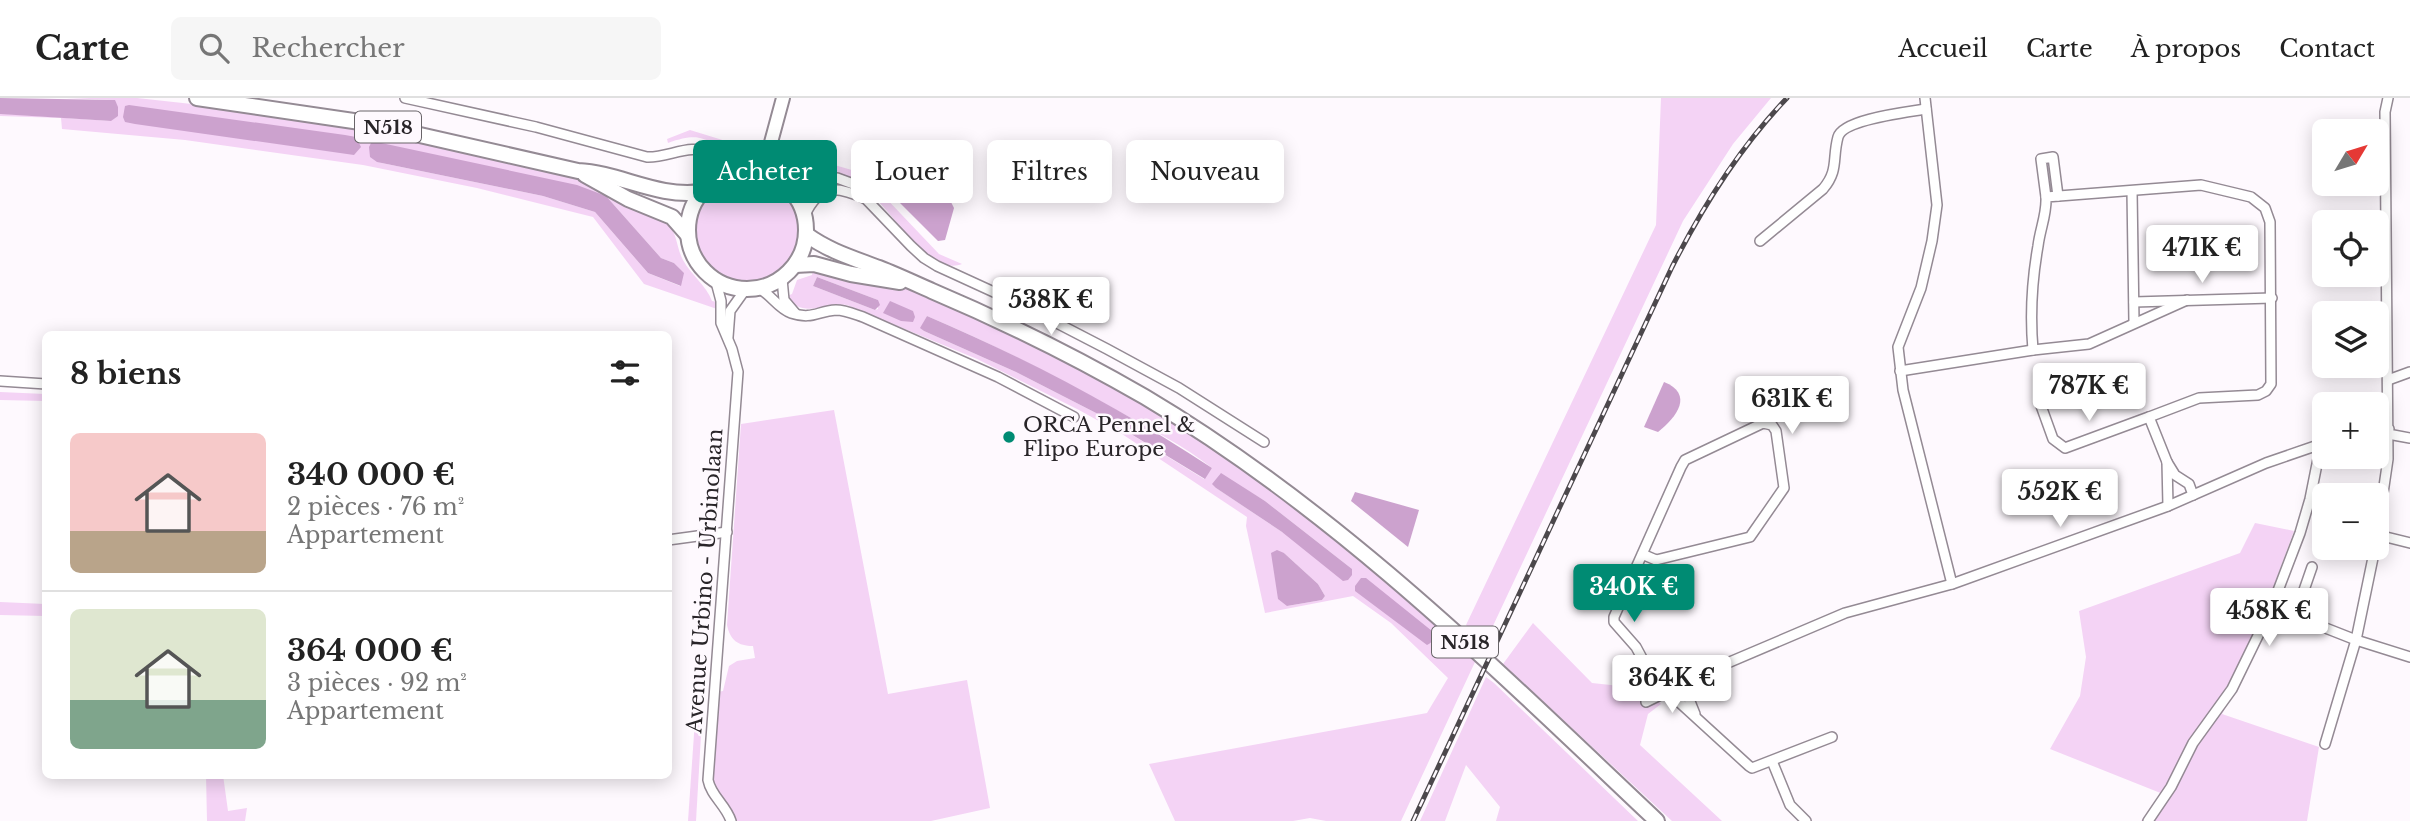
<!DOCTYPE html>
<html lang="fr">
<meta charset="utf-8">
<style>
body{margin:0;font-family:"Libre Baskerville",serif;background:#f6f6f6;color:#222;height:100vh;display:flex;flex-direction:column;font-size:26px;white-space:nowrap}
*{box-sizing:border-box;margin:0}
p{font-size:23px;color:#767676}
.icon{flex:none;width:38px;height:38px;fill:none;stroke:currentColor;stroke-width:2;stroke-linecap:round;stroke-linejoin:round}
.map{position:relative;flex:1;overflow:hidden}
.side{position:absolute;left:42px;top:233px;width:630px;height:448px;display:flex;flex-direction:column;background:#fff;border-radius:10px;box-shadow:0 4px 18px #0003}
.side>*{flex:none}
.hud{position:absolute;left:693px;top:42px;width:665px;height:63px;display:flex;gap:14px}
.needle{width:46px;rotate:52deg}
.fabs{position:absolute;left:2312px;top:21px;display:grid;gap:14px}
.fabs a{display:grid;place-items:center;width:77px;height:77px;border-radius:10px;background:#fff;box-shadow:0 4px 18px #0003;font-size:35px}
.price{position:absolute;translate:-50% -60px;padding:0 16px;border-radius:7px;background:#fff;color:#222;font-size:23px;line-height:46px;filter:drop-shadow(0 2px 4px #0008)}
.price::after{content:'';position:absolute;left:50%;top:42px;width:21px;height:16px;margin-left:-10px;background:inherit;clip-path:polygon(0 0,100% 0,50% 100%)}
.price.active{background:#008b73;color:#fff}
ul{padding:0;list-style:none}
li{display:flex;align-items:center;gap:21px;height:175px;padding:0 28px}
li+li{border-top:2px solid #e0e0e0}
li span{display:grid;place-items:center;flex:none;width:196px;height:140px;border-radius:10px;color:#555}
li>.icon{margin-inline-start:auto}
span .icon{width:84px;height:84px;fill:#fffc;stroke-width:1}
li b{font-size:30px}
h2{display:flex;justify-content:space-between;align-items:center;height:84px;padding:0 28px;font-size:30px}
.pill{padding:0 24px;border-radius:10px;background:#fff;box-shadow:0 4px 18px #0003;font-size:24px;line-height:63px}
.pill.active{background:#008b73;color:#fff}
header{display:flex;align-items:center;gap:42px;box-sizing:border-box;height:98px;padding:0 35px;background:#fff;border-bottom:2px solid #e0e0e0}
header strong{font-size:33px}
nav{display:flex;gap:38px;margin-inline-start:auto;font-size:24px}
.search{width:490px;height:63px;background:#f6f6f6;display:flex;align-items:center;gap:18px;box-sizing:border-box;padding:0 24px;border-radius:10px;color:#767676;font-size:26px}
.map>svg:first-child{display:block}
.green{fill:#f4d3f5;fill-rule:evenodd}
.water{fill:#cca2ce}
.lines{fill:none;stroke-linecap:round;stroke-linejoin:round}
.minor-casing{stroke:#948a94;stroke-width:12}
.secondary-casing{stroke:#948a94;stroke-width:16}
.trunk-casing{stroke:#948a94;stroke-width:18}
.minor{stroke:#fff;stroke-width:9}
.secondary{stroke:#fff;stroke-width:12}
.trunk{stroke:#fff;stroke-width:14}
.rail-casing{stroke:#4c484c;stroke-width:5}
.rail{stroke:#fef9fe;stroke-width:2.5;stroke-dasharray:8;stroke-linecap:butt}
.poi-dot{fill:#008b73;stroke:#fef9fe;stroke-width:2.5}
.labels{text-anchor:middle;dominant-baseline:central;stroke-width:5;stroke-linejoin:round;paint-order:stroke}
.shield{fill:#fef9fe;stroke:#696569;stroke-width:2}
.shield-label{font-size:19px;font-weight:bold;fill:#292529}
.poi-label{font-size:21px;fill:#292529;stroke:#fef9fe;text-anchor:start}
.street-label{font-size:21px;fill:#292529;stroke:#fef9fe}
</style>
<header>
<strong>Carte</strong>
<div class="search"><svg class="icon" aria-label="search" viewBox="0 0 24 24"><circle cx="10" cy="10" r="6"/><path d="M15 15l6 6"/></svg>Rechercher</div>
<nav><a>Accueil</a><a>Carte</a><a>À propos</a><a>Contact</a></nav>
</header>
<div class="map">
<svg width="2410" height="723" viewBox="0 0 2410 723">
<rect width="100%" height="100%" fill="#fef9fe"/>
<!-- green -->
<g class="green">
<path d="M66,0H137L219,9L301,20L441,45L575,78L670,121L668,126C678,137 676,149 683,162C691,177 706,187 712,203L717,204V211L644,186L593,119L477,90L363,67L185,42L62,31L61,20L0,18V16H7L111,23L115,2ZM377,64L606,98L661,160L674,165L683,175L680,188L648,175L595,114L543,98Z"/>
<polygon points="1661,0 1771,0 1733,46 1683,123 1484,547 1466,527 1656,127"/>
<path d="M690,32L755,52L744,61L736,62C706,43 705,32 668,45L667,41Z"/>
<path d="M783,52L862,75L939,156L962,166C922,181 883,88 844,78C830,74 819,78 806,82L803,78L787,74L781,63Z"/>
<circle cx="747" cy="132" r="51"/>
<path d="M813,171C848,178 885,181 917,193C954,206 989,225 1024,242C1151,304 1269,383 1377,475C1411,504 1445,532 1475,564L1401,723H1326L1310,720L1293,723H1175L1149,666L1427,615L1448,580L1391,525L1353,498L1265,515L1246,428L1247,419L1122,336L1079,312L977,261L847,207C826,204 801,222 787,198L792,196L797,182L812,177ZM817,179L878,202V211L875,212L813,188ZM927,218C993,246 1057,279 1120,314C1151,331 1184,348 1212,370L1204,381L1098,316L1016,274L924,233L921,230ZM1220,376L1265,403L1352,471L1282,434L1216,390ZM1284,455L1318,486L1325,498L1322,502L1287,508Z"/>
<polygon points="0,294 45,296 45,303 0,302"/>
<path d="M834,312L888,596L967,582L990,710L931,723H734C732,706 719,699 712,684L717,594L723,593L729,568L737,563L755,560L753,548C738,548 730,542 727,527L741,326Z"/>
<polygon points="2255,425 2294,433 2236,590 2222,616 2319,649 2307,723 2141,723 2163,696 2050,651 2080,598 2086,559 2079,513 2240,455"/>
<polygon points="0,504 45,506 45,518 0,517"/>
<polygon points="1533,525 1592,585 1648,591 1661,606 1648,616 1640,647 1722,723 1672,723 1503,566"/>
<polygon points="1486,579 1494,585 1638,723 1496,723 1500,709 1466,667 1445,723 1420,723"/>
<polygon points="702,620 696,723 688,723 695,622"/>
<polygon points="206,677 223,677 228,713 247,710 245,723 207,723"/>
</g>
<!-- water -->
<g class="water">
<polygon points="0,0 115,2 118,9 118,18 111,23 0,16"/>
<polygon points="129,7 345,37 356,39 361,49 354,57 135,26 125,24 123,19 125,8"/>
<polygon points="372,43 577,87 606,98 661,160 674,165 684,175 681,188 648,175 595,114 543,98 377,64 370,59 369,49"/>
<polygon points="892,86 951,104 954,110 945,142 938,143 892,97 889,91"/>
<polygon points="817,179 878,202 880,207 875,212 813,188"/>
<polygon points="890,203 913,213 915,219 913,224 901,223 883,215"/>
<path d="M927,218C1026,260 1122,311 1212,370L1205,381L1098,316L1016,274L924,233L920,230Z"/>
<path d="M1664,284C1694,296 1677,319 1658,334L1644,329Z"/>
<polygon points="1221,375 1265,403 1352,471 1352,477 1348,482 1343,483 1282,434 1216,390 1212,386"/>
<polygon points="1355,394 1419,412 1408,449 1351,403"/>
<polygon points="1277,452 1284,455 1318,486 1325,498 1322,502 1287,508 1278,501 1271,455"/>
<path d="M1361,480H1366L1432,533C1433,540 1434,544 1427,547L1355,493V488Z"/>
</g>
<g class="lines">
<!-- minor casing -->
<g class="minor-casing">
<g id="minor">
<path d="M405,0L536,29L647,59C669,60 691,44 712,56C720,61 726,69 734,74"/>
<polyline points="1925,0 1937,107 1932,143 1921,190 1898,249 1903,292 1952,486"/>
<polyline points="704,54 712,73 712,84"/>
<polyline points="788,89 837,80 856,87 866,101 911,148 924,160 937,168 1022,207 1107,251 1179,290 1264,344"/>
<polyline points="2132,93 2134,224"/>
<polyline points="2046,99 2041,61 2053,59 2058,98"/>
<path d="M805,117C820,85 837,88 866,101"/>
<path d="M1760,143L1823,91C1839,72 1832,61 1838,39C1843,21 1909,14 1926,11"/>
<polyline points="782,181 784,202 795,215"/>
<path d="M716,184L721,203V225L732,251L738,274L708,682C711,698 726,707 731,723"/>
<path d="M760,191C771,197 779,211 791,215C813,222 817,213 836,212C845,212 854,216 863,219L998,279L1074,319"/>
<polyline points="2134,204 2272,200"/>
<polyline points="728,239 730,213 745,192"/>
<path d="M2033,252C2030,218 2032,182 2038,148C2040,131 2047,116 2046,99L2201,87L2251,99L2265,110L2270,124L2271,286L2266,293L2258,297L2199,300L2149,319L2167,364"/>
<polyline points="1900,273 2033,252 2089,246 2187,202"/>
<polyline points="2388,282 2410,274"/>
<polyline points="0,283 46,286"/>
<polyline points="2040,305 2053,341 2065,350 2149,319"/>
<polyline points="2376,332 2389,331"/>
<polyline points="2388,336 2410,340"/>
<polyline points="2168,408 2167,364 2175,377 2189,386 2193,397"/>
<polyline points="2378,437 2410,445"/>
<polyline points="668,442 727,434"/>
<polyline points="2376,443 2388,361 2385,14 2388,0"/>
<polyline points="1642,456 1656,462 1750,439 1784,390 1776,333 1772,327 1763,325 1685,362 1681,369 1614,519 1614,524 1636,549 1657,588 1668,594 1749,668 1752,670 1832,639"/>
<polyline points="2312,469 2295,518 2356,542 2410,559"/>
<polyline points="1683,586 1695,616"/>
<polyline points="1646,604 1711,572 1845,515 1952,486 2168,408 2266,365 2324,345"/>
<polyline points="2325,646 2356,542 2375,450"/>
<polyline points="1772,663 1790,707 1806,723"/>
<polyline points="2148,723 2171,689 2193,645 2232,591 2271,511 2300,435 2310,401 2321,346"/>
</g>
</g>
<!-- secondary casing -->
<g class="secondary-casing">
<g id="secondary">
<polyline points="770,48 777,81"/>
<polyline points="749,73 770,48 783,0"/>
</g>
</g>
<!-- trunk casing -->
<g class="trunk-casing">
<g id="trunk">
<path d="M197,0L367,25L578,73C620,75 657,100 701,94"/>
<circle cx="747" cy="132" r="59"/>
<polyline points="585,77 628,101 672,119 687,136"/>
<path d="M807,137C829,153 853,160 879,170C897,177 914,185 932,193C1005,224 1076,259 1145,299C1337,413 1496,571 1657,723"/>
<polyline points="795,167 814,166 851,176 900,184"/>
</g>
</g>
<!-- minor -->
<use href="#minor" class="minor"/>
<!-- secondary -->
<use href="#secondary" class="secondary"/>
<!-- trunk -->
<use href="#trunk" class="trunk"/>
<!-- rail casing -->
<g class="rail-casing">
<path id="rail" d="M1413,723L1672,169C1703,108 1739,50 1787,0"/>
</g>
<!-- rail -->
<use href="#rail" class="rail"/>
</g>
<!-- markers -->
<circle class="poi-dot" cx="1009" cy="339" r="7"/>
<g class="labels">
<!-- shield labels -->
<g class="shield">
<rect x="355" y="13.5" width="66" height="31" rx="5"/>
<rect x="1432" y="528.5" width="66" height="31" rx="5"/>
</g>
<g class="shield-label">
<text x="388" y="29">N518</text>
<text x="1465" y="544">N518</text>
</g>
<!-- poi labels -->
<g class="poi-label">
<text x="1023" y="327">ORCA Pennel &amp;<tspan x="1023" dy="24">Flipo Europe</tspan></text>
</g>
<!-- street labels -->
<g class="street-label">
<text transform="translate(705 483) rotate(-86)">Avenue Urbino - Urbinolaan</text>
</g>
</g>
</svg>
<div class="fabs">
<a><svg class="needle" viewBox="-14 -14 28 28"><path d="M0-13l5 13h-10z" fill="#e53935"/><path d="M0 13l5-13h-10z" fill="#767676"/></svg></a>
<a><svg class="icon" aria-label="locate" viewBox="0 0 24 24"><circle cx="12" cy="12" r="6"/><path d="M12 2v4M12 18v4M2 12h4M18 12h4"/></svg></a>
<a><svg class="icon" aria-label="layers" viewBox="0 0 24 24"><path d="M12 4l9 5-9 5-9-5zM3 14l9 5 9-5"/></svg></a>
<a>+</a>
<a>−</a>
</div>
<b class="price" style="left:2202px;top:187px">471K €</b>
<b class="price" style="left:1051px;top:239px">538K €</b>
<b class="price" style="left:2089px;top:325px">787K €</b>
<b class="price" style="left:1792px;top:338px">631K €</b>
<b class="price" style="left:2060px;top:431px">552K €</b>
<b class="price active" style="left:1634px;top:526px">340K €</b>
<b class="price" style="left:2269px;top:550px">458K €</b>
<b class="price" style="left:1672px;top:617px">364K €</b>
<div class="hud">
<a class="pill active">Acheter</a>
<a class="pill">Louer</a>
<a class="pill">Filtres</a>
<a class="pill">Nouveau</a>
</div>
<section class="side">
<h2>8 biens<svg class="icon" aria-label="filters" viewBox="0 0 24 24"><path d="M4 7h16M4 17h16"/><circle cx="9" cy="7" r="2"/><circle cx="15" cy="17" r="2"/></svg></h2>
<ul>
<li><span style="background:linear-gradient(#f6c9c9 70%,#b9a48a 0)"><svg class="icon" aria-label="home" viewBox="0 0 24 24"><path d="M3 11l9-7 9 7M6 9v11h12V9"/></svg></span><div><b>340 000 €</b><p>2 pièces · 76 m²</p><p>Appartement</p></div></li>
<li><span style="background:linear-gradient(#dfe7d0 65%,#7fa58c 0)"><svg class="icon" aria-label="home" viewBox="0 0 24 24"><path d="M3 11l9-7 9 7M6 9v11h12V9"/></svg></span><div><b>364 000 €</b><p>3 pièces · 92 m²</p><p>Appartement</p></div></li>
</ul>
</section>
</div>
